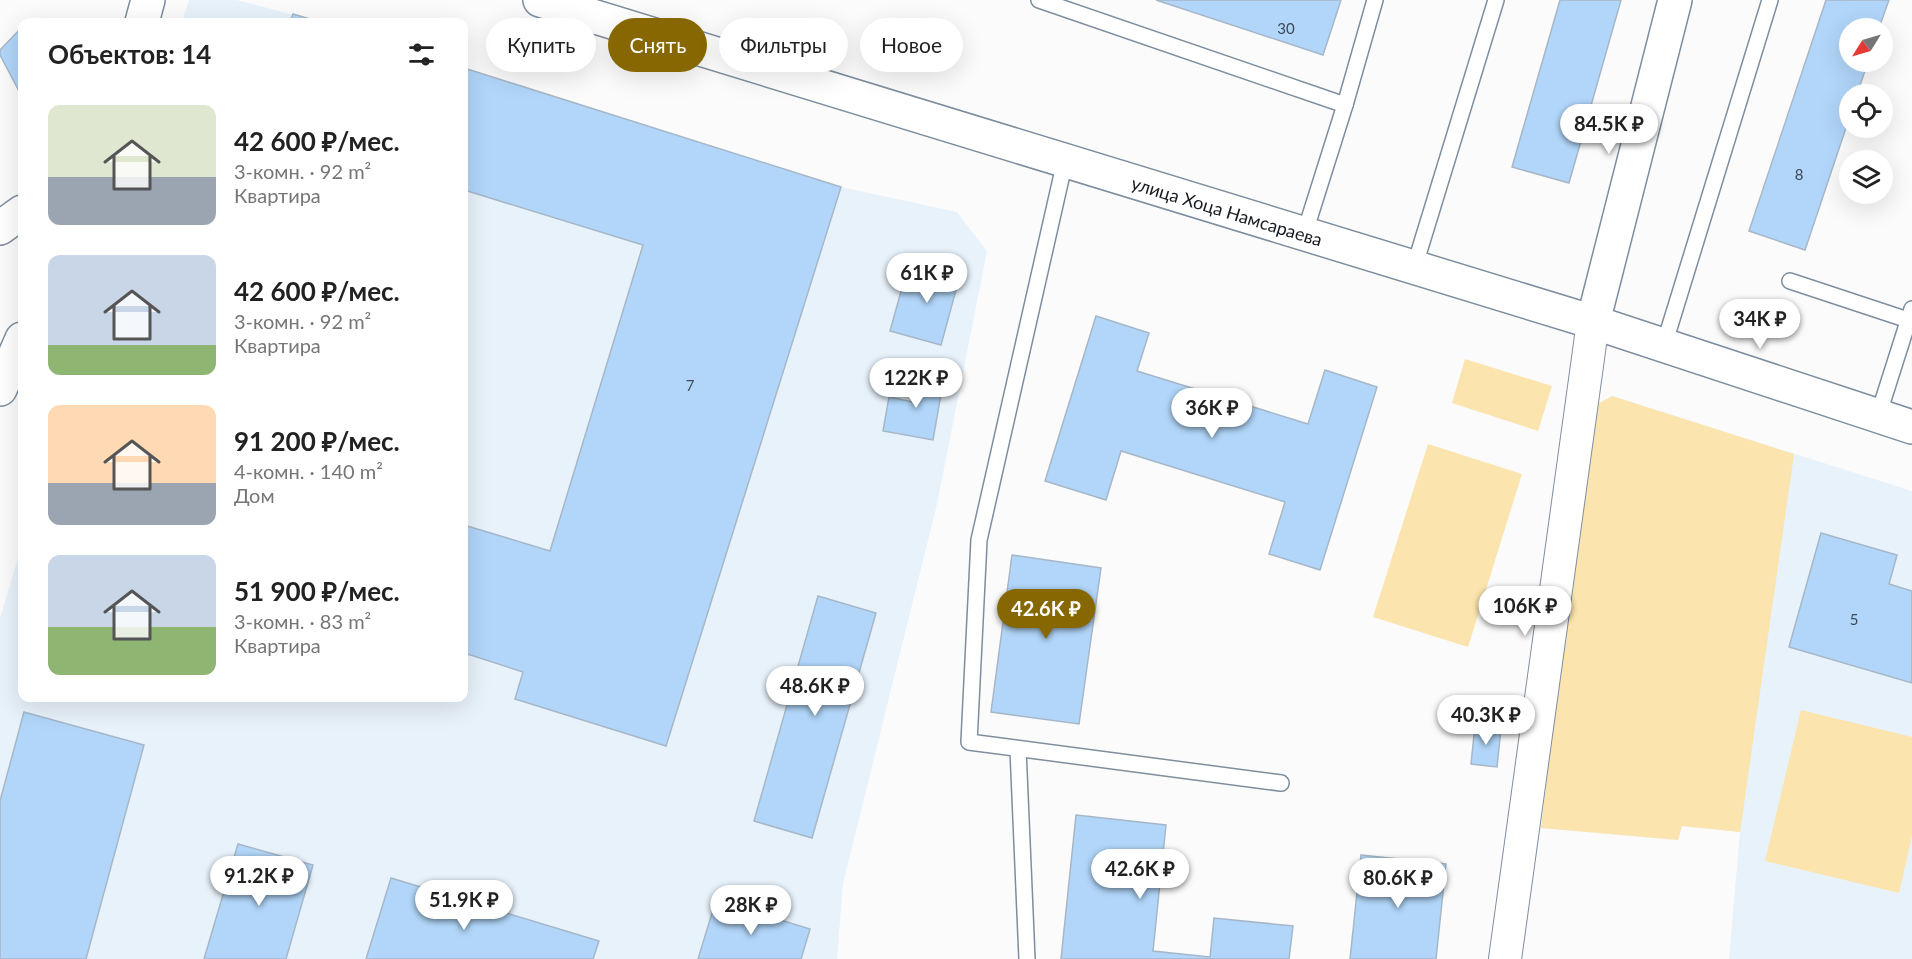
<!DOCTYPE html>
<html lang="ru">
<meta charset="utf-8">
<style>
body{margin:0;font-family:Lato,sans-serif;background:#f6f6f6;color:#222;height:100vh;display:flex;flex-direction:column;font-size:22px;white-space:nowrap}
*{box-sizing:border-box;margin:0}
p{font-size:20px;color:#767676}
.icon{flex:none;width:33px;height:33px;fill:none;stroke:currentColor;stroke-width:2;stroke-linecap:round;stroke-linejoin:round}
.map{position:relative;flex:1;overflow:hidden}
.panel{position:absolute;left:18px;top:18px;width:450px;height:684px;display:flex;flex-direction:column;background:#fff;border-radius:12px;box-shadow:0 6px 24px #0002}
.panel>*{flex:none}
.banner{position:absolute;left:486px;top:18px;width:570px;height:54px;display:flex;gap:12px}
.needle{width:39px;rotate:233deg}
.buttons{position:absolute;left:1839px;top:18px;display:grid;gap:12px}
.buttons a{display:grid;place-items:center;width:54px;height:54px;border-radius:50%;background:#fff;box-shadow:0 6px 24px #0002;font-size:30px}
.price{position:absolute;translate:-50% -51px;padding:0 14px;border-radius:21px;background:#fff;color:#222;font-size:20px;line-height:39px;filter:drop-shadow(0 2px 3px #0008)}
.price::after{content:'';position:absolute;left:50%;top:36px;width:18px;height:14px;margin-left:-9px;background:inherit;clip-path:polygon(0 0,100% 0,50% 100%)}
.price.current{background:#866701;color:#fff}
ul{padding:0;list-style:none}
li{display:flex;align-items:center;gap:18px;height:150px;padding:0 30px}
li span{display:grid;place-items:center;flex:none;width:168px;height:120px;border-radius:12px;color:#555}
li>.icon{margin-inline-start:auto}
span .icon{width:72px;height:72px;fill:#fffc;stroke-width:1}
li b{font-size:26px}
h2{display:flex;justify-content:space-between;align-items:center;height:72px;padding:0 30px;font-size:26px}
.pill{padding:0 21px;border-radius:27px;background:#fff;box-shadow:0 6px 24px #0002;font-size:21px;line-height:54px}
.pill.current{background:#866701;color:#fff}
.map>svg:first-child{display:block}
.built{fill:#e8f2fb}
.green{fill:#fbe4ad}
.building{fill:#b1d6f9;stroke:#a6b7c8;stroke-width:1.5}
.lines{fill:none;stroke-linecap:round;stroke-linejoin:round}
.service-casing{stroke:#7e8e9e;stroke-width:18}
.minor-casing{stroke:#7e8e9e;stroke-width:34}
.tertiary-casing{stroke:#7e8e9e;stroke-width:36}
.service{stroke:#fff;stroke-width:15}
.minor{stroke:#fff;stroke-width:32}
.tertiary{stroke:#fff;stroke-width:33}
.labels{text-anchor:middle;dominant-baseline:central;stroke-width:4.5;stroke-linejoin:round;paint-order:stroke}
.number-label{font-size:15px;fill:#3d4a58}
.street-label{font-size:18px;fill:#161c22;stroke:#fff}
</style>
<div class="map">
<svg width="1912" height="959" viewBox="0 0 1912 959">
<rect width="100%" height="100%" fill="#fbfbfb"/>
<!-- built -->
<g class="built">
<polygon points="189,0 237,0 320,22 182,22"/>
<polygon points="464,68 841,187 957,212 987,251 937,504 843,883 837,959 0,959 0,618 22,545 22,698 464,698"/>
<polygon points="1612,396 1912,491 1912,959 1729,959 1740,832 1682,826 1678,840 1541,828"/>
</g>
<!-- green -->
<g class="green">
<polygon points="1465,359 1552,386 1538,431 1452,403"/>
<polygon points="1612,396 1794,454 1740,832 1682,826 1678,840 1541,828 1589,409"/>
<polygon points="1428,444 1522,474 1468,647 1373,617"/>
<polygon points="1801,710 1912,737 1912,836 1899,893 1765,861"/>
</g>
<!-- building -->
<g class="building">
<polygon points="1156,0 1341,0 1323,55"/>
<polygon points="1560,0 1621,0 1569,183 1512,167"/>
<polygon points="1826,0 1889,0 1879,28 1850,28 1850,62 1868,62 1857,94 1850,94 1850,116 1805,250 1749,231"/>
<polygon points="293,14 320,22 290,22"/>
<polygon points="22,27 22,91 20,93 0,55 0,50"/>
<polygon points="464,68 841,187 666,746 515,699 523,672 464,653 464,525 550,551 643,245 464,190"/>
<polygon points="934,260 962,268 941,345 890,331 905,277 928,283"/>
<polygon points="1096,316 1149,333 1137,371 1308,424 1325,370 1377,387 1320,570 1269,554 1285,502 1121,451 1106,500 1045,481"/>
<polygon points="918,372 944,377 933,440 883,431 889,397 913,402"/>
<polygon points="1821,533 1897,555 1889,584 1912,591 1912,683 1789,647"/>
<polygon points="1012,555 1101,568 1079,724 991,712"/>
<polygon points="818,596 876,613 812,838 754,821"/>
<polygon points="24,712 144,745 86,959 0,959 0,801"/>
<polygon points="1475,725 1501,729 1497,767 1471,764"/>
<polygon points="1076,815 1166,825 1153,951 1210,957 1214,918 1293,926 1289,959 1061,959"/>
<polygon points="238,844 313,865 286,959 204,959"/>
<polygon points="1361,855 1446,864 1436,959 1350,959"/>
<polygon points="391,878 599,941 593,959 366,959"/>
<polygon points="716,900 810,929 801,959 698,959"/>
</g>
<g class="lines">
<!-- service casing -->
<g class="service-casing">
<g id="service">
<polyline points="1039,0 1345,105 1304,235"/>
<polyline points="1345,105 1375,0"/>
<polyline points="1065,161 979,540 969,742 1281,783"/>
<polyline points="1414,268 1496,0"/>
<polyline points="1790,281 1908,320"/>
<polyline points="1664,345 1770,0"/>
<polyline points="1878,416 1912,309"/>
<polyline points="1018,749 1027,959"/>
</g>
</g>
<!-- minor casing -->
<g class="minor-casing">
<polyline id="minor" points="1505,959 1593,322"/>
</g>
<!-- tertiary casing -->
<g class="tertiary-casing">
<g id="tertiary">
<polyline points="540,0 1593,322 1912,427"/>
<polyline points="142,22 148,0"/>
<polyline points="0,228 22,212"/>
<polyline points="1593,322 1675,0"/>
<polyline points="0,389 22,339"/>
</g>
</g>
<!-- service -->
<use href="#service" class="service"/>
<!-- minor -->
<use href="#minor" class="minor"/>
<!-- tertiary -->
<use href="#tertiary" class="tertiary"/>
</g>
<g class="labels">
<!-- number labels -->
<g class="number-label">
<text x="1286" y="28">30</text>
<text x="1799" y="174">8</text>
<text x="690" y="385">7</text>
<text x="1854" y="619">5</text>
</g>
<!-- street labels -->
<g class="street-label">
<text transform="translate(1227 211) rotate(17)">улица Хоца Намсараева</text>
</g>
</g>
</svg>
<div class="buttons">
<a><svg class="needle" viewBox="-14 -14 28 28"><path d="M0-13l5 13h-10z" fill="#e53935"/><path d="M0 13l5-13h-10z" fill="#767676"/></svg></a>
<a><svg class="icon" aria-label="locate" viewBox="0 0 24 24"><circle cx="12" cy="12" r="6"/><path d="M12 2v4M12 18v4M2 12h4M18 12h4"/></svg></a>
<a><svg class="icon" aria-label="layers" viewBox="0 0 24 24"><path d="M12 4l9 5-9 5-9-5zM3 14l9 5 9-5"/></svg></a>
</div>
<b class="price" style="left:1609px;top:155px">84.5K ₽</b>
<b class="price" style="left:927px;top:304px">61K ₽</b>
<b class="price" style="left:1760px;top:350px">34K ₽</b>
<b class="price" style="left:916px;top:409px">122K ₽</b>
<b class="price" style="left:1212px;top:439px">36K ₽</b>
<b class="price" style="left:1525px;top:637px">106K ₽</b>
<b class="price current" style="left:1046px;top:640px">42.6K ₽</b>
<b class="price" style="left:815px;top:717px">48.6K ₽</b>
<b class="price" style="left:1486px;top:746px">40.3K ₽</b>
<b class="price" style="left:1140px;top:900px">42.6K ₽</b>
<b class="price" style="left:259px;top:907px">91.2K ₽</b>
<b class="price" style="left:1398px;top:909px">80.6K ₽</b>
<b class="price" style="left:464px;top:931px">51.9K ₽</b>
<b class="price" style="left:751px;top:936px">28K ₽</b>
<div class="banner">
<a class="pill">Купить</a>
<a class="pill current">Снять</a>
<a class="pill">Фильтры</a>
<a class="pill">Новое</a>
</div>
<section class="panel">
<h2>Объектов: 14<svg class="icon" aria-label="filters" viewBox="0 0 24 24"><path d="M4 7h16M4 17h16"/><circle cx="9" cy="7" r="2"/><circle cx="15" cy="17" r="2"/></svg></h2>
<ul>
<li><span style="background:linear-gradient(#dfe7d0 60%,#9aa5b1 0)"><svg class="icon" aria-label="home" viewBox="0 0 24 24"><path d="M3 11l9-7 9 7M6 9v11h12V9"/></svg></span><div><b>42 600 ₽/мес.</b><p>3-комн. · 92 m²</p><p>Квартира</p></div></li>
<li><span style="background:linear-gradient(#c9d6e8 75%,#8fb573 0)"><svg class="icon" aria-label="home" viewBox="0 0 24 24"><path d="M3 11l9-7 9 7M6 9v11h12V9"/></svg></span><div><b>42 600 ₽/мес.</b><p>3-комн. · 92 m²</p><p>Квартира</p></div></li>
<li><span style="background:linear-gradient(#ffd9b3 65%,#9aa5b1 0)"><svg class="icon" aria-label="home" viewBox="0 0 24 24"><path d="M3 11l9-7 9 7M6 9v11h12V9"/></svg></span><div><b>91 200 ₽/мес.</b><p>4-комн. · 140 m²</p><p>Дом</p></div></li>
<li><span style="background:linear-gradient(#c9d6e8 60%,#8fb573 0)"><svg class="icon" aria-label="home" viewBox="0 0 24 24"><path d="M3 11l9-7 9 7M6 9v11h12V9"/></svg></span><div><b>51 900 ₽/мес.</b><p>3-комн. · 83 m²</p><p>Квартира</p></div></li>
</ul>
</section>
</div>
